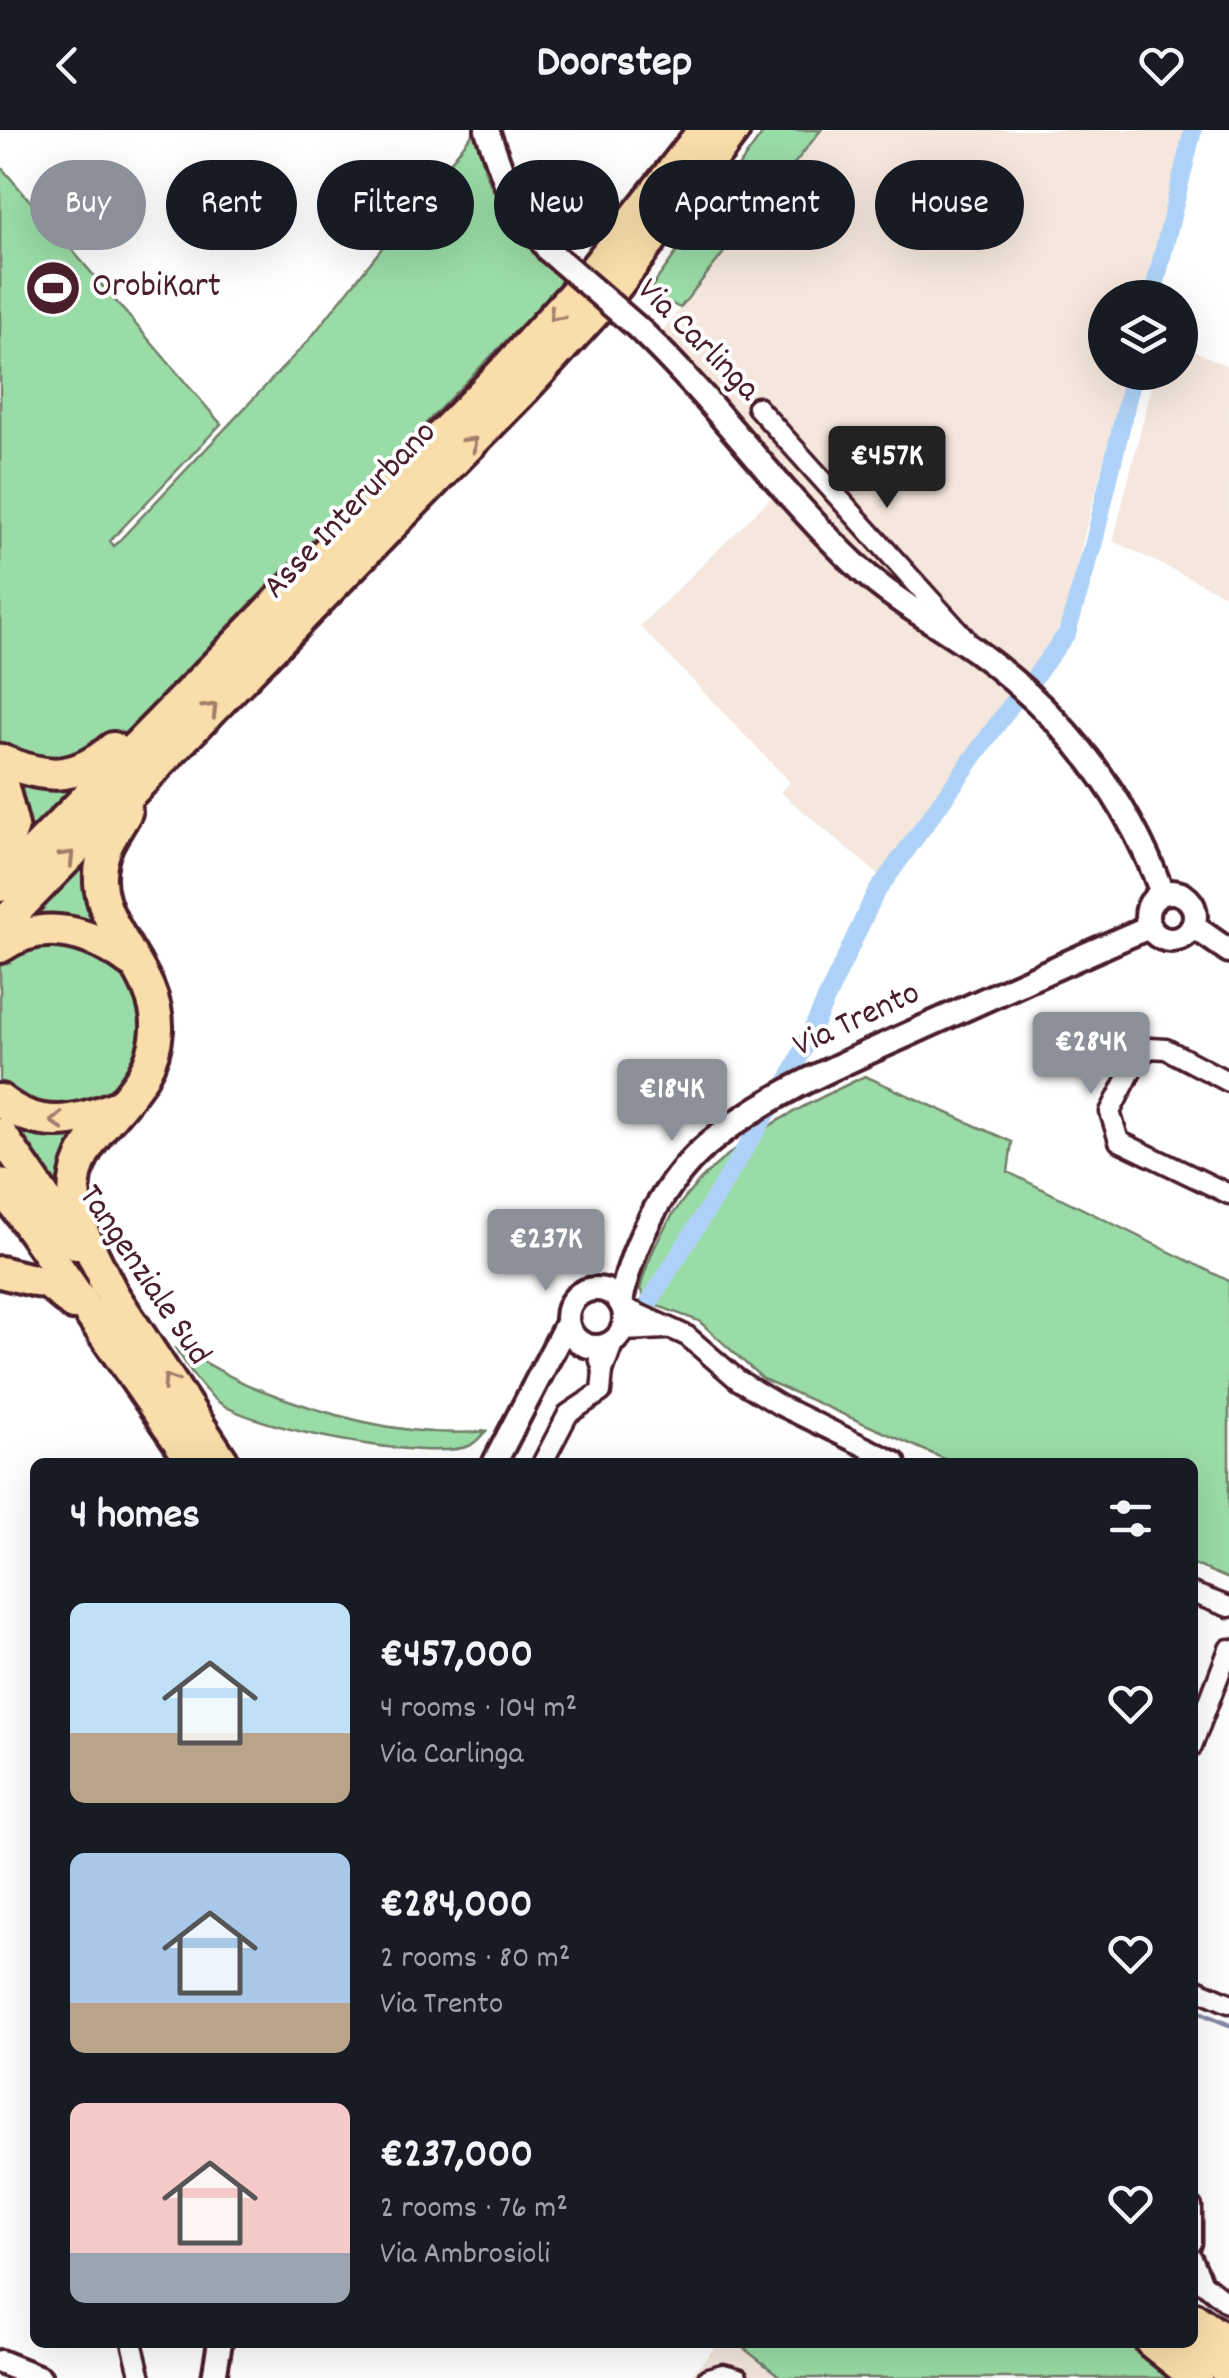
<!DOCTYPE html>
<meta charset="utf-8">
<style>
body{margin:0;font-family:Dekko,sans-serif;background:#242831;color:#f1f3f6;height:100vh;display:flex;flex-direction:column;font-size:38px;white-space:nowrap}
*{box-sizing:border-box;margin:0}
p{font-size:32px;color:#9ea1a6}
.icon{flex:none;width:55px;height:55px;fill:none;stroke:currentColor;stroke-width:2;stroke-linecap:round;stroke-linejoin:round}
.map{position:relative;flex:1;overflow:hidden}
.panel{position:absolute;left:30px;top:1328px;width:1168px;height:890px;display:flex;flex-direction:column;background:#171b24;border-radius:15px;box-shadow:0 10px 40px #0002}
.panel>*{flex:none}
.guide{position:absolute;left:30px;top:30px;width:1170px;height:90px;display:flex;gap:20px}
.fabs{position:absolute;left:1088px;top:150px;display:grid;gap:20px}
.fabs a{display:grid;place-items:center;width:110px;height:110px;border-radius:50%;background:#171b24;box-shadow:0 10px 40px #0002;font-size:50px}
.price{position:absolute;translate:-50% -85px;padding:0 22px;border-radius:10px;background:#8c9099;color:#fff;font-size:32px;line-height:65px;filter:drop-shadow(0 2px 5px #0008)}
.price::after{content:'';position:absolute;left:50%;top:60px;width:30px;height:22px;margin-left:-15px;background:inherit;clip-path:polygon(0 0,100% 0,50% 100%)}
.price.active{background:#222;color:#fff}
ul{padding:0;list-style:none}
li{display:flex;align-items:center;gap:30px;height:250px;padding:0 40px}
li span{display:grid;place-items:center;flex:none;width:280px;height:200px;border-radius:15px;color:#555}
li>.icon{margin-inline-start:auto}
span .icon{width:120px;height:120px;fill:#fffc;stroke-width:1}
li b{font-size:42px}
h2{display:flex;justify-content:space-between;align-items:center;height:120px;padding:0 40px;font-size:42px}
.pill{padding:0 35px;border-radius:45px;background:#171b24;box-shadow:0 10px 40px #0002;font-size:35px;line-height:90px}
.pill.active{background:#8c9099;color:#fff}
header{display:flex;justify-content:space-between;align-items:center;height:130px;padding:0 40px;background:#171b24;font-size:45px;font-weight:800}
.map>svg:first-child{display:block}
.built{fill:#f5e7dd}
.green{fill:#9adca7;stroke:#727e69;stroke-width:2.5}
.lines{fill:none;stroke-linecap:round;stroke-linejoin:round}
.stream{stroke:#868aa5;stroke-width:5}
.canal{stroke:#aed2f7;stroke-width:18}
.minor-casing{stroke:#4a1f2b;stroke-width:25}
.tertiary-casing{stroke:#4a1f2b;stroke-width:30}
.trunk-casing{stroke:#4a1f2b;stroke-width:38}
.minor{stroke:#fff;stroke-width:18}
.tertiary{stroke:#fff;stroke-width:22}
.trunk{stroke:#f9deab;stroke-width:30}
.tertiary-bridge-casing{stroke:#4a1f2b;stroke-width:30;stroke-linecap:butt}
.tertiary-bridge{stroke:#fff;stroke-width:22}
.oneway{stroke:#a27e6b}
.labels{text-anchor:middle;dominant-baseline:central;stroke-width:8;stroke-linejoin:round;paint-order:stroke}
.poi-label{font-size:35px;fill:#4a1f2b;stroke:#fff;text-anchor:start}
.street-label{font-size:35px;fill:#4a1f2b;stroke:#fff}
</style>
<header><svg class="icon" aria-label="back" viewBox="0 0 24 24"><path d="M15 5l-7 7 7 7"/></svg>Doorstep<svg class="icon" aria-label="heart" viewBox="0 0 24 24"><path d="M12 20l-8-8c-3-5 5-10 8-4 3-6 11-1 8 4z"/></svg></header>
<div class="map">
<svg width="1229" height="2248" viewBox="0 0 1229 2248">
<rect width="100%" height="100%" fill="#fff"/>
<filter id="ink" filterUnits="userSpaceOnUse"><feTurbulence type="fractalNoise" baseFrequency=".01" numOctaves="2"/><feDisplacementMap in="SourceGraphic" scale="20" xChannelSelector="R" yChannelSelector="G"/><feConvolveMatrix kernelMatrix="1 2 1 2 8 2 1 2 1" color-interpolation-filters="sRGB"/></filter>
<g filter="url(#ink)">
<!-- built -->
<g class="built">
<polygon points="821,0 1184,0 1144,167 1105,168 1105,242 1126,243 1062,493 1024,551 866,440 657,208"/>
<polygon points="1180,208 1182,215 1229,237 1229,467 1113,411 1155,243 1180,242"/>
<polygon points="777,362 1013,561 880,746 780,662 790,652 640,496"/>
<polygon points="720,2212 737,2213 782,2248 688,2248"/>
</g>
<!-- green -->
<g class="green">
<polygon points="765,0 821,0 680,178 648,162"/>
<path d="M474,2L487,47L506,85L563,152L123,605C67,637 62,638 0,618V36L221,294L110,411L114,416L309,210Z"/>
<polygon points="11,644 87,647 22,716"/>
<polygon points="101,706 104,798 5,805"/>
<path d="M53,812C104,818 150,854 142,910C139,930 127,950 118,968L51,982L0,960V836L33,816Z"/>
<path d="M865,946L1012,1012L1008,1042L1229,1151V1449L1193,1434L1192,1332H951L763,1249L699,1191L647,1172L640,1159C670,1041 765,994 865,946Z"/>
<polygon points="3,989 97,992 65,1071"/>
<path d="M176,1219C203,1229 226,1246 253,1257C322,1284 411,1310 486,1301C481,1306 476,1313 469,1316C427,1332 257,1299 220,1273C201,1260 189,1238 176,1219Z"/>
<polygon points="737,2213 1136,2213 1181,2248 782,2248"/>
</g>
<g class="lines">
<!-- stream -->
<polyline class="stream" points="1192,1879 1229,1895"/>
<!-- canal -->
<g class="canal">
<polyline points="1152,168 1193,0"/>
<polyline points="1034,548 1067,503 1094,412 1134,242"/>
<polyline points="647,1176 790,947 875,764 1014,571"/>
</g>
<!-- minor casing -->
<g class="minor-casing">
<g id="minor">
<polyline points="757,277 965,508"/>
<polyline points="1229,952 1166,919 1150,918 1138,928 1110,982 1119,1011 1229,1064"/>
<polyline points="623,1177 687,1206 738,1250 779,1275 896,1332"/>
<polyline points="623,1201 666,1199"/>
<polyline points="603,1241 614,1211"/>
<polyline points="543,1332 568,1284 601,1262 603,1241 596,1217"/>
<polyline points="1192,1463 1229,1477"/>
<polyline points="1192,1616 1229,1519"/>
<polyline points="1192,1857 1229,1873"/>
<polyline points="1192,2077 1192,2113"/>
<polyline points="1192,2128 1203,2153 1229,2174"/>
<polyline points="132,2212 141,2248"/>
<polyline points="708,2248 723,2244 738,2248"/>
</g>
</g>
<!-- tertiary casing -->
<g class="tertiary-casing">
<g id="tertiary">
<polyline points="487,0 512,70 549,121"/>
<path d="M638,198C717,273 780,364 859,438C893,470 938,494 976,521C1062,584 1126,664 1162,763"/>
<circle cx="1171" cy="786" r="24"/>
<polyline points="1193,796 1229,821"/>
<circle cx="596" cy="1188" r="29"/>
<path d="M621,1173C630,1117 663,1053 707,1015C767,963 848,932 920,899C996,865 1072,830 1149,797"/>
<polyline points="495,1332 567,1193"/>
<polyline points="0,2232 40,2248"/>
<polyline points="214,2248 220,2212"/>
</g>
</g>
<!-- trunk casing -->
<g class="trunk-casing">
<g id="trunk">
<path d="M0,630C47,649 74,651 113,618"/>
<polyline points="0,646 13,696 0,733"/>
<polyline points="0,756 502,243 582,155 704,0"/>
<polyline points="0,797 525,258 605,171 734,0"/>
<path d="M0,817C44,787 90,802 130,831"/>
<path d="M0,970C39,1001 75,993 118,976"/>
<polyline points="0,1003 77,1114"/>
<polyline points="0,1054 193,1332"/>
<polyline points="0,1142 49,1154 73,1174"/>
<polyline points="104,1151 223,1332"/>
<path d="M113,1165C102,1141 85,1114 78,1088C54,1001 153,979 157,900C160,832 75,787 107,715C112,704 120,693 126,682"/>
<polyline points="1192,2187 1229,2213"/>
<polyline points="1151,2212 1196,2248"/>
<polyline points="1189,2212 1229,2241"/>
</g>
</g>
<!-- minor -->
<use href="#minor" class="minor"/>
<!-- tertiary -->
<use href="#tertiary" class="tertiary"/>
<!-- trunk -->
<use href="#trunk" class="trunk"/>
<!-- tertiary-bridge casing -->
<g class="tertiary-bridge-casing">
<polyline id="tertiary-bridge" points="549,121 638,198"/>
</g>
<!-- tertiary-bridge -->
<use href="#tertiary-bridge" class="tertiary-bridge"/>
</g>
<!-- one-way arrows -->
<defs><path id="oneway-chevron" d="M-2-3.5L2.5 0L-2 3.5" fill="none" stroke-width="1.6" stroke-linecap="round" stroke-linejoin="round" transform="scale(2.5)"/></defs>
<g class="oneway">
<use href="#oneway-chevron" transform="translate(555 185) rotate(132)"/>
<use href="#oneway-chevron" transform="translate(471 313) rotate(-45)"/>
<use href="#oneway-chevron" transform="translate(211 579) rotate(-46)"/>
<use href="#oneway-chevron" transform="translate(68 727) rotate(-46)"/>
<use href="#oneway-chevron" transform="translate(57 991) rotate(178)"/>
<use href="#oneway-chevron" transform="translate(169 1251) rotate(-123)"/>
</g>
</g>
<!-- icons -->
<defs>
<g id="stadium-disc" transform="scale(2.875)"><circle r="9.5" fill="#4a1f2b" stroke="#fff"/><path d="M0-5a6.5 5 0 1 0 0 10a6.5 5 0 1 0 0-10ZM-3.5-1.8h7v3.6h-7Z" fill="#fff"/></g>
</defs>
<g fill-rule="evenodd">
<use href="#stadium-disc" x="53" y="158"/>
</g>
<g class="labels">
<!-- poi labels -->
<g class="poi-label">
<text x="92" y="158">OrobiKart</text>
</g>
<!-- street labels -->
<g class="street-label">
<text transform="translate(697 211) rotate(45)">Via Carlinga</text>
<text transform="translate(351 381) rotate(-46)">Asse Interurbano</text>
<text transform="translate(857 891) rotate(-25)">Via Trento</text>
<text transform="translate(143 1146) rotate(56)">Tangenziale Sud</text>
</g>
</g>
</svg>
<div class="fabs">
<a><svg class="icon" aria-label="layers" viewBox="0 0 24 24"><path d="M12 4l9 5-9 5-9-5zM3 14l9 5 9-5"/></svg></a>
</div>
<b class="price active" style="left:887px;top:381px">€457K</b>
<b class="price" style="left:1091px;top:967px">€284K</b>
<b class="price" style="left:672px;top:1014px">€184K</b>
<b class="price" style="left:546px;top:1164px">€237K</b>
<div class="guide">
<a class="pill active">Buy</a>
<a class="pill">Rent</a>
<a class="pill">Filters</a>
<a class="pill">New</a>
<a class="pill">Apartment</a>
<a class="pill">House</a>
</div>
<section class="panel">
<h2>4 homes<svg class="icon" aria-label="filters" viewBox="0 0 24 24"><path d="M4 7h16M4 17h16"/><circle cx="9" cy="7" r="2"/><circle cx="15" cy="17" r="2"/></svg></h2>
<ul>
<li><span style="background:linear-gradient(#bfe0f5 65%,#b9a48a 0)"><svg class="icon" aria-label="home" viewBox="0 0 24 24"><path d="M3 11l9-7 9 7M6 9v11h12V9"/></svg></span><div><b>€457,000</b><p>4 rooms · 104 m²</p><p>Via Carlinga</p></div><svg class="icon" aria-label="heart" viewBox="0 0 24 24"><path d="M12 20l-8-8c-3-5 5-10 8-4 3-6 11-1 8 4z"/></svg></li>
<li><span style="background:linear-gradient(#a9c7e8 75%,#b9a48a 0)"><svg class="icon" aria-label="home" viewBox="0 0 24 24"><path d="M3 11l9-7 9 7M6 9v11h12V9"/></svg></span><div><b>€284,000</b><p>2 rooms · 80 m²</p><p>Via Trento</p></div><svg class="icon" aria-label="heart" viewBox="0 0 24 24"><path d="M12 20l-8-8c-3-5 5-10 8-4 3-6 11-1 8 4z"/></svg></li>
<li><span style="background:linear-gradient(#f6c9c9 75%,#9aa5b1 0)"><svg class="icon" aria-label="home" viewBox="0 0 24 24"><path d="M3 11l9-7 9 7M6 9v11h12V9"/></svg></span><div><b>€237,000</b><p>2 rooms · 76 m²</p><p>Via Ambrosioli</p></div><svg class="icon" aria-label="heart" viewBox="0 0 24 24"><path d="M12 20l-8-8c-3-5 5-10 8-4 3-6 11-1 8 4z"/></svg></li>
</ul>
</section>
</div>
